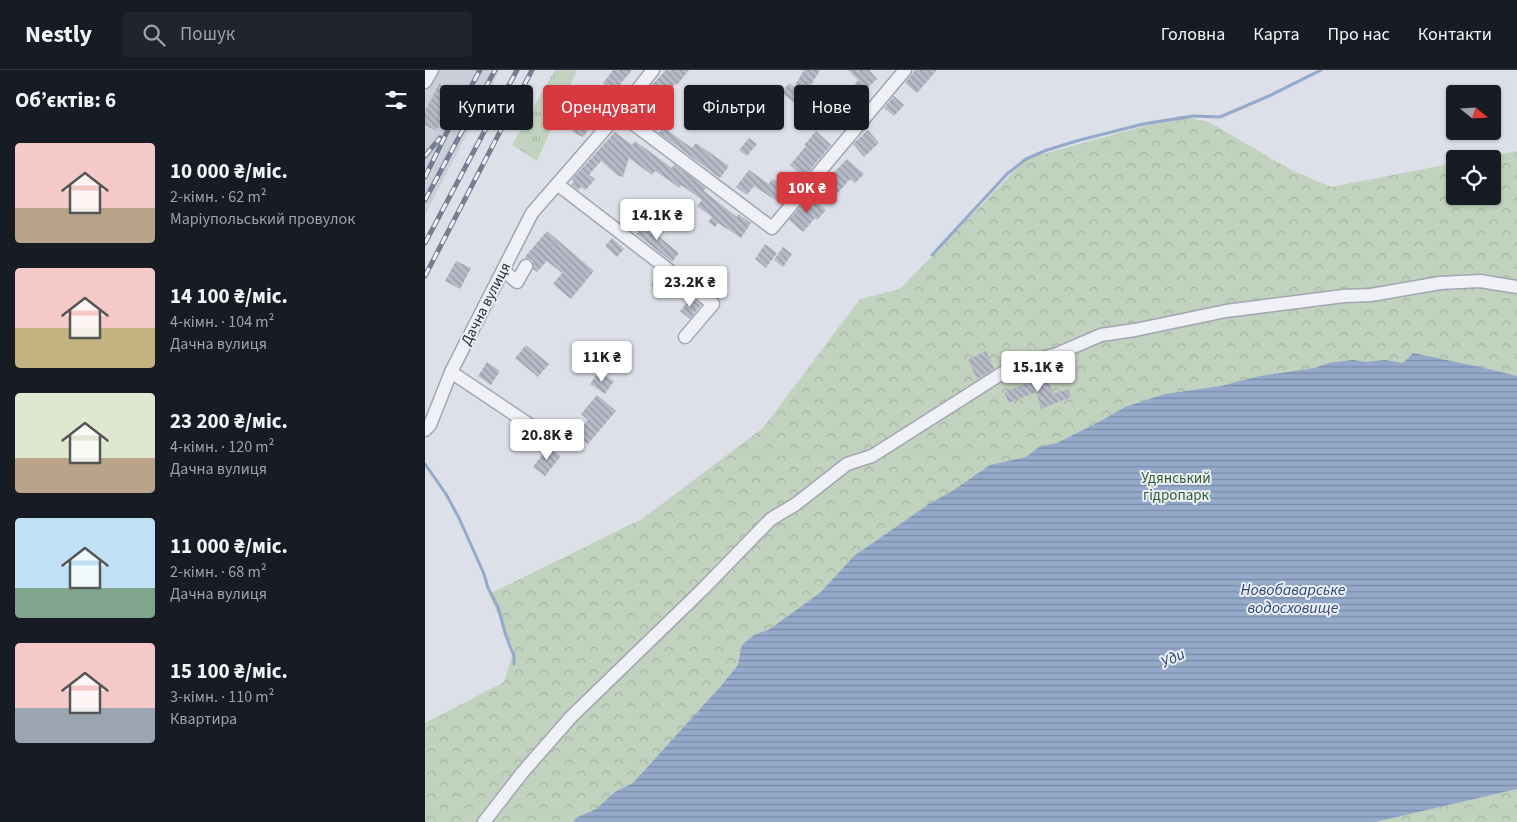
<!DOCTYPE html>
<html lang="uk">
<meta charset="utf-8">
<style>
body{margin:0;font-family:"Source Sans 3",sans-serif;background:#20242c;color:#f1f3f6;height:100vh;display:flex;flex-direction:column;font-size:19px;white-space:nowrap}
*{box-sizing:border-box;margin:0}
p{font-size:16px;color:#9ea1a6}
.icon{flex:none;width:28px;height:28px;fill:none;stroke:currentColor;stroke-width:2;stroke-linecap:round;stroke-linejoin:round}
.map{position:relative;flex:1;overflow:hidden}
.sheet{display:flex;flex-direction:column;background:#171b24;width:425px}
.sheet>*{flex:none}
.hud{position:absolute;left:15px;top:15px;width:475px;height:45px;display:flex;gap:10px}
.needle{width:32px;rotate:108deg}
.buttons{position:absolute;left:1021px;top:15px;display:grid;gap:10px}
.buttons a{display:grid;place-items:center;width:55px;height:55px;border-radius:5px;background:#171b24;box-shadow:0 1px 4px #0004;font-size:25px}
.price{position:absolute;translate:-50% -42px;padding:0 11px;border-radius:5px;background:#fff;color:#222;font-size:16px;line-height:32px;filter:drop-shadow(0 1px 2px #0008)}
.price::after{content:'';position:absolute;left:50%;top:30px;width:15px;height:11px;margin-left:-8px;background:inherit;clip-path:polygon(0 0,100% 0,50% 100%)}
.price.selected{background:#d6393f;color:#fff}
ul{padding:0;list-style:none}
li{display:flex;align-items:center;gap:15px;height:125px;padding:0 15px}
li span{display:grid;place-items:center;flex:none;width:140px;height:100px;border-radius:5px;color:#555}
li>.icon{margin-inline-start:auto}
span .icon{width:60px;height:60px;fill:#fffc;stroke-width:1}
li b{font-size:21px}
h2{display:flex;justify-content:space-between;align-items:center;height:60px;padding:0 15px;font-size:21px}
.chip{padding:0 18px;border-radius:5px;background:#171b24;box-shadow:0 1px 4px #0004;font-size:18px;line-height:45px}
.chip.selected{background:#d6393f;color:#fff}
header{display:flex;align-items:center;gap:30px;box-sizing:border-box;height:70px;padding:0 25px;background:#171b24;border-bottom:1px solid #363941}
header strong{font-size:24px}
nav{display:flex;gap:28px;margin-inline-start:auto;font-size:18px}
.search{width:350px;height:45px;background:#20242c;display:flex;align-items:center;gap:12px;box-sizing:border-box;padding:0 18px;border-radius:5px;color:#9ea1a6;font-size:19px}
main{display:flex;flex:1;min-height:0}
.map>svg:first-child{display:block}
.built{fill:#cbcfda}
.grass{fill:url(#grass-tufts)}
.park{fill:url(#park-crowns)}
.water{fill:url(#water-rules)}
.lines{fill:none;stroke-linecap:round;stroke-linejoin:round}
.stream{stroke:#95a9cb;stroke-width:3}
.building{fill:url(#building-back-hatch)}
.minor-casing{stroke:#a2a6b2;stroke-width:15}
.minor{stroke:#f0f1f6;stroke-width:12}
.rail-casing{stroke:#767d92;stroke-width:5}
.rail{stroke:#eceff5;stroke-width:3;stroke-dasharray:9;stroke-linecap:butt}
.labels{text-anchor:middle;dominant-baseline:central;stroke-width:4;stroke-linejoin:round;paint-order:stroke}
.street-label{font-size:15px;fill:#262c3f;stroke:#eceff5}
.park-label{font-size:15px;fill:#355c32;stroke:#eceff5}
.water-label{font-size:16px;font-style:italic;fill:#2d4675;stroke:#eceff5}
</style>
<header>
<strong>Nestly</strong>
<div class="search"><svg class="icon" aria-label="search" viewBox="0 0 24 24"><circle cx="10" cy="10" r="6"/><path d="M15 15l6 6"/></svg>Пошук</div>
<nav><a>Головна</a><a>Карта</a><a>Про нас</a><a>Контакти</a></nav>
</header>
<main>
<section class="sheet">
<h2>Об’єктів: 6<svg class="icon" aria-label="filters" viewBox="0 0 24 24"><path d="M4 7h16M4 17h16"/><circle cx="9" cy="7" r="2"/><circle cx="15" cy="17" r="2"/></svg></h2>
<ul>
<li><span style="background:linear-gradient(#f6c9c9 65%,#b9a48a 0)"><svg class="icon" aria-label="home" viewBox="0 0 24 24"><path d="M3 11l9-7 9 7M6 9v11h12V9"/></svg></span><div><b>10 000 ₴/міс.</b><p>2-кімн. · 62 m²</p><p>Маріупольський провулок</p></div></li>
<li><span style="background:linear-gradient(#f6c9c9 60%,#c2b280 0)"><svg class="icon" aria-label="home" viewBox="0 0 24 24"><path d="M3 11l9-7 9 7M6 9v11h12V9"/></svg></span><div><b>14 100 ₴/міс.</b><p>4-кімн. · 104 m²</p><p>Дачна вулиця</p></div></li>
<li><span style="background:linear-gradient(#dfe7d0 65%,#b9a48a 0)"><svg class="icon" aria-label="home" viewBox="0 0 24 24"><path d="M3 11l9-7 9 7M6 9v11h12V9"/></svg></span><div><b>23 200 ₴/міс.</b><p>4-кімн. · 120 m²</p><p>Дачна вулиця</p></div></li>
<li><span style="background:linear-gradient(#bfe0f5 70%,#7fa58c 0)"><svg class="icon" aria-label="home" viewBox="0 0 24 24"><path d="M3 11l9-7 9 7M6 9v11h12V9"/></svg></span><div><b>11 000 ₴/міс.</b><p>2-кімн. · 68 m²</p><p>Дачна вулиця</p></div></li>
<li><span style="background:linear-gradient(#f6c9c9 65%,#9aa5b1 0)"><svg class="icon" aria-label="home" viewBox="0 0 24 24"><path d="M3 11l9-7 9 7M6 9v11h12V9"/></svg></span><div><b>15 100 ₴/міс.</b><p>3-кімн. · 110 m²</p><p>Квартира</p></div></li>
</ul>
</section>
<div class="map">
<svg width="1092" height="752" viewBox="0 0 1092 752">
<defs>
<pattern id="grass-tufts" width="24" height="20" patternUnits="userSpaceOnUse" patternTransform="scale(1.25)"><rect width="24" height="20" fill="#c1d2be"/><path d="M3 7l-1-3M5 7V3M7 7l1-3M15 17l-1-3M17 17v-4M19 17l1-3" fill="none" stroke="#a6b4a4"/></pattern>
<pattern id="park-crowns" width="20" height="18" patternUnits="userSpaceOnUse" patternTransform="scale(1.25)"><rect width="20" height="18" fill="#c1d2be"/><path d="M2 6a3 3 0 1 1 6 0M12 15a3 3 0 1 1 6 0" fill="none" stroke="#a6b4a4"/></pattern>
<pattern id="water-rules" width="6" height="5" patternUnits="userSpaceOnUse" patternTransform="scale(1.25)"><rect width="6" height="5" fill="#95a9cb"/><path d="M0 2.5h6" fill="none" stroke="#798aa6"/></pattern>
<pattern id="building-back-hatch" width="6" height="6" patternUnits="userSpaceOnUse" patternTransform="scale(1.25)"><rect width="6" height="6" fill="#b7bbc8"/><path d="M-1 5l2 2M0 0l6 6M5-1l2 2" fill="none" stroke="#9598a4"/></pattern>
</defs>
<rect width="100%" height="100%" fill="#dde0e8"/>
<!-- built -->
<polygon class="built" points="0,0 75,0 0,145"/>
<!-- grass -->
<polygon class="grass" points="130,0 152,0 112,91 87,75"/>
<!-- park -->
<polygon class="park" points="755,46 784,52 866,100 906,117 1030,93 1030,126 1068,126 1068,89 1053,89 1092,81 1092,752 0,752 0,653 79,612 89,580 64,524 217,449 338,358 435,229 475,219 601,89"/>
<!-- water -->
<polygon class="water" points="988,283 1064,299 1092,306 1092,719 950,752 148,752 151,748 171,739 190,722 208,713 296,616 313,595 317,575 329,565 345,559 396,522 429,486 504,434 529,420 565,395 601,387 614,377 632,373 674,352 700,337 740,324 796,316 835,306 890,298 903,293 928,290 941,292 960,290 978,293"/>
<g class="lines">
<!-- stream -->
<g class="stream">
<polyline points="507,185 582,104 601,89 622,80 655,70 718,54 768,46 795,47 844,26 896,0"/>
<polyline points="0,394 21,424 34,448 59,504 63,518 73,537 81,566 89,586 89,594"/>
</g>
</g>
<!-- building -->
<g class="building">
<polygon points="188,0 207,0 189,22 178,13"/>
<polygon points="241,0 264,0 252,15 250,14 236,31 238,33 229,44 233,46 225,56 206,42 213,33 217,35 229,20 225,17"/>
<polygon points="379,0 395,0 380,25 383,28 376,38 357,23 364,13 369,17"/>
<polygon points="423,0 444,0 452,9 437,23 444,29 439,36 431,45 428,43 418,54 407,43 433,10"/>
<polygon points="490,0 512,0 492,23 480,13"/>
<polygon points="14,14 31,22 11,61 0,55 0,41"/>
<polygon points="469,26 479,35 469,46 459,38"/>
<polygon points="164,35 176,44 158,67 147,62 155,51 153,49"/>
<polygon points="238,57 267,78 271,73 304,96 295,108 234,63"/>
<polygon points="443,60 454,73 439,87 428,74"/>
<polygon points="391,61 406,75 379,107 365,95 381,76 379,75"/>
<polygon points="190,62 207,75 210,71 247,98 249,94 281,118 279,121 312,147 313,144 326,153 316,168 293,153 290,157 283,152 287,147 272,136 277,130 256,115 255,118 230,101 227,105 204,88 198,107 192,105 176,91 164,105 170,109 161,120 156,117 153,120 146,115 149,111 147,110 148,108"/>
<polygon points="324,68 332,74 322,86 314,80"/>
<polygon points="422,89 439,104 430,113 425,109 413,123 400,112"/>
<polygon points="324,100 344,114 347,109 362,119 353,132 329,116 322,125 311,117"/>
<polygon points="384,126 401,140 392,150 390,148 378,162 364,150"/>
<polygon points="223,151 236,162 233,166 254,183 247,192 211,164"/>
<polygon points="122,161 169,201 146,229 128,214 137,203 122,191 112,202 108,199 108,191 105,189 99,188"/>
<polygon points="187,168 199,179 192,187 180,176"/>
<polygon points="340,174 352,183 341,198 330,189"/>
<polygon points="358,177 367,184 358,197 349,190"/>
<polygon points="31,191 46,198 35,219 20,211"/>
<polygon points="235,204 248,214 238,226 226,215"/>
<polygon points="284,210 300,222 294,229 279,217"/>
<polygon points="266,228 276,235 265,249 255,241"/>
<polygon points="101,275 124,294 113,307 90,288"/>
<polygon points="561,281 569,299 552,309 543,290"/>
<polygon points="62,292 75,301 66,315 53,306"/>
<polygon points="174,301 189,311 180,324 165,314"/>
<polygon points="621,306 628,324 643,319 646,327 616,339 611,322 584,333 579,322"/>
<polygon points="172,325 191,341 163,374 151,364 163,350 156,344"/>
<polygon points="123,377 136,386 120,406 108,397"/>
</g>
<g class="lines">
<!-- minor casing -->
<g class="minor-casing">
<g id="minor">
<polyline points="0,12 7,0"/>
<polyline points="194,43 347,158 480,0"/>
<polyline points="132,114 288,234 260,267"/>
<polyline points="78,200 92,212 101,196"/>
<polyline points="26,302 108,357"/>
<polyline points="0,360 5,355 26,302 107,143 194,43 228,0"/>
<polyline points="59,752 97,703 146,647 278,519 346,449 371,434 422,394 447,386 590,295 632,284 676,265 710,260 801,241 919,226 946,225 1015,213 1055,211 1092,217"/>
</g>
</g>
<!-- minor -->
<use href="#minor" class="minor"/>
<!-- rail casing -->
<g class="rail-casing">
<g id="rail">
<polyline points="0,86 15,68"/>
<polyline points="0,107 29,48 55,0"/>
<polyline points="0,130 70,0"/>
<polyline points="0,173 92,0"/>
<polyline points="0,206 107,0"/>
</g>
</g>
<!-- rail -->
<use href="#rail" class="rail"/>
</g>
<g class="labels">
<!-- street labels -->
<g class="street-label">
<text transform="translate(61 234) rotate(-63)">Дачна вулиця</text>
</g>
<!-- park labels -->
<g class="park-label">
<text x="751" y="408">Удянський<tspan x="751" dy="17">гідропарк</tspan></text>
</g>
<!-- water labels -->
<g class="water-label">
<text x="868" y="520">Новобаварське<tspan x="868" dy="18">водосховище</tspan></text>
<text transform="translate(748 588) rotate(-25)">Уди</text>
</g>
</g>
</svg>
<div class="buttons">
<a><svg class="needle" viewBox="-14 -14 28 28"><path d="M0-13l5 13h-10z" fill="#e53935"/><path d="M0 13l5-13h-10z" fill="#9ea1a6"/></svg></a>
<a><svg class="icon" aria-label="locate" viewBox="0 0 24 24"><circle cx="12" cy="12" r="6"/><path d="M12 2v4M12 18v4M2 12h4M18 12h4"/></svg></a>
</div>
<b class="price selected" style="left:382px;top:144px">10K ₴</b>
<b class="price" style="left:232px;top:171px">14.1K ₴</b>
<b class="price" style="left:265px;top:238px">23.2K ₴</b>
<b class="price" style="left:177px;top:313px">11K ₴</b>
<b class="price" style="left:613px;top:323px">15.1K ₴</b>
<b class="price" style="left:122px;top:391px">20.8K ₴</b>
<div class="hud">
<a class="chip">Купити</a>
<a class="chip selected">Орендувати</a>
<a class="chip">Фільтри</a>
<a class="chip">Нове</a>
</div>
</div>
</main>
